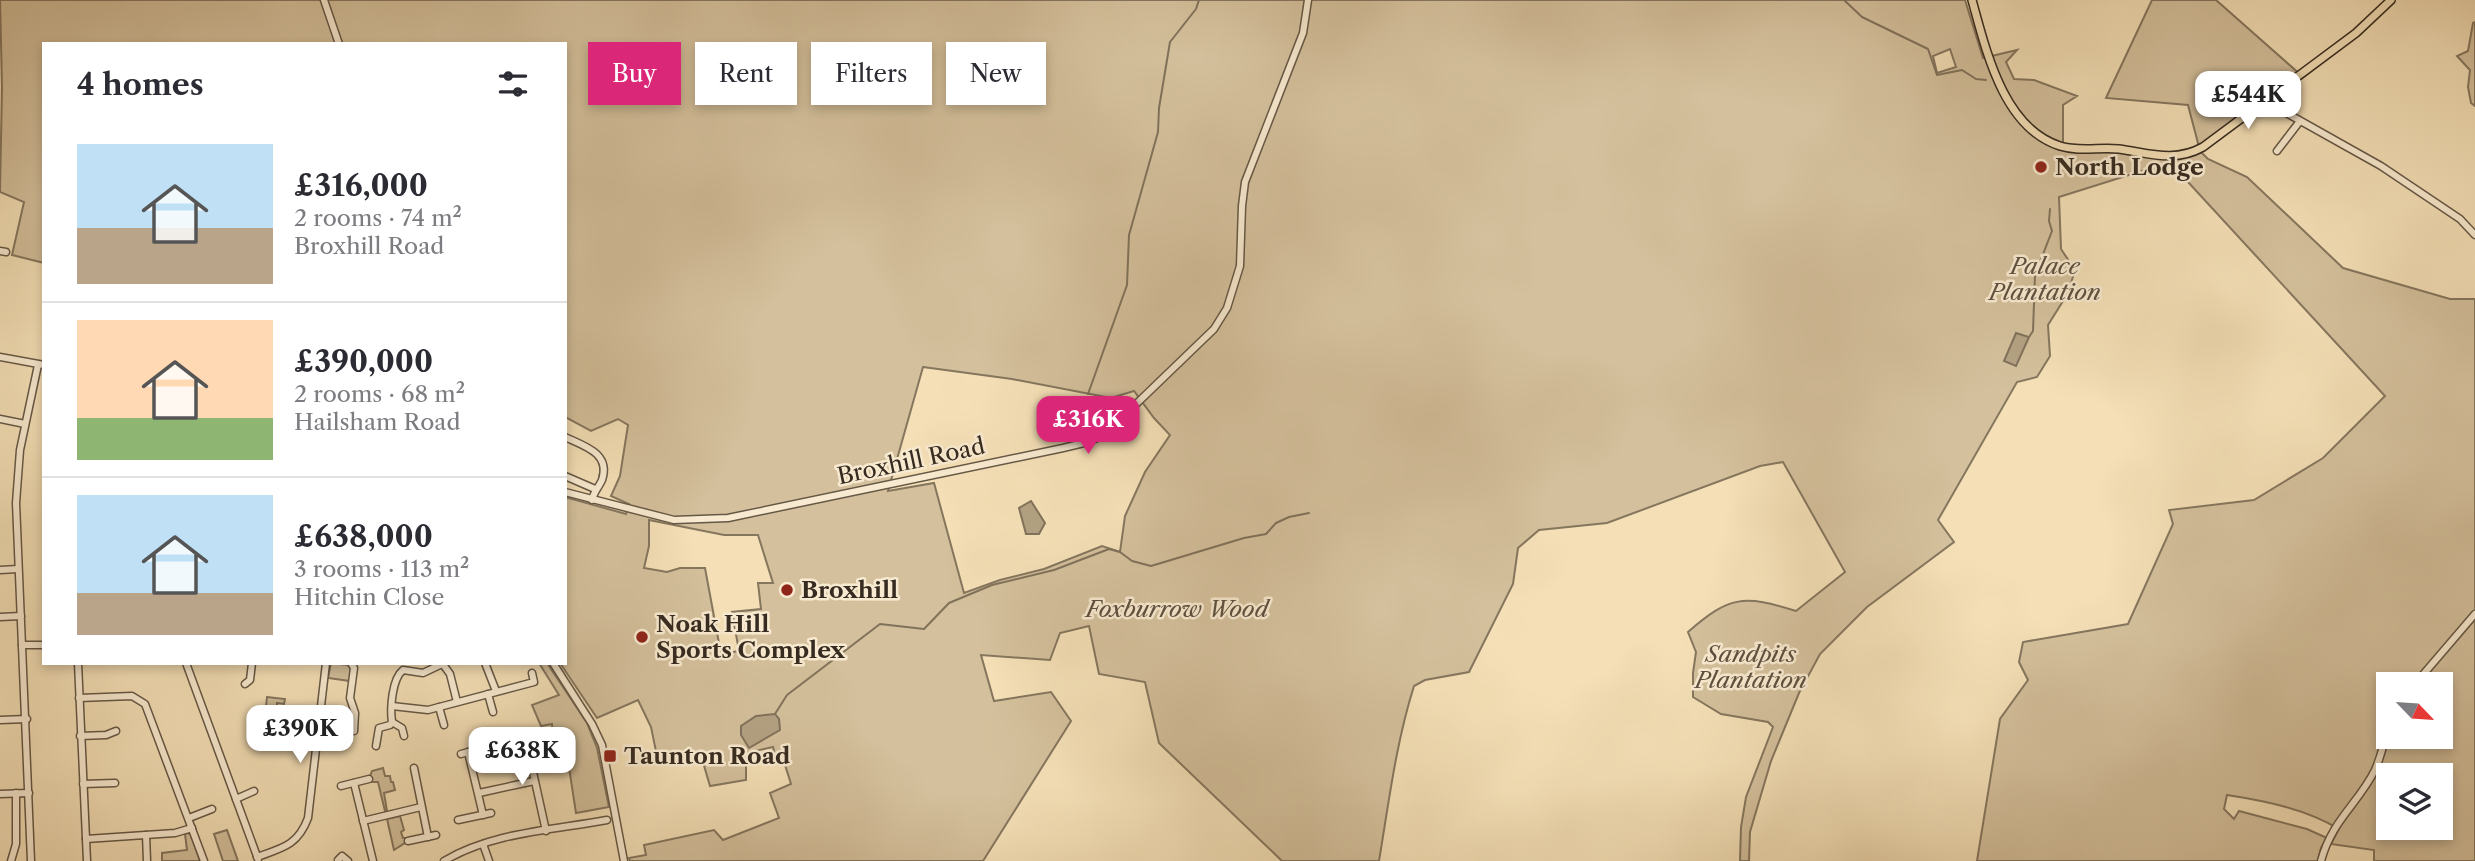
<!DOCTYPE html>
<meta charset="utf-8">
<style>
body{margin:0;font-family:"Libre Caslon Text",serif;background:#f7f7f7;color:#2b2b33;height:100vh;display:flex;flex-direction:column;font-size:26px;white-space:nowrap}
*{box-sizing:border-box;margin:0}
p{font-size:23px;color:#7c7c81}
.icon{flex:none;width:38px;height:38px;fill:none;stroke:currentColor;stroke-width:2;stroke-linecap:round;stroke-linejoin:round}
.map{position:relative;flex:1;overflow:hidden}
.drawer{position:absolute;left:42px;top:42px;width:525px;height:623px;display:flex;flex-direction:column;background:#fff;border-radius:0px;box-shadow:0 4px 10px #0003}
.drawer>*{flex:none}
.guide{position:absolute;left:588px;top:42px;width:665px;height:63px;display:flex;gap:14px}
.needle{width:46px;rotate:115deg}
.buttons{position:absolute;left:2376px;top:672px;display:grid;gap:14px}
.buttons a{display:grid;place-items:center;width:77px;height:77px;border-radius:0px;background:#fff;box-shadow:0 4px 10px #0003;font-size:35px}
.price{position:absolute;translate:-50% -60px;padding:0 16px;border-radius:14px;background:#fff;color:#222;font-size:23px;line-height:46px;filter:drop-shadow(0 2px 4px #0008)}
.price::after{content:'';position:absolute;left:50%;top:42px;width:21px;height:16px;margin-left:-10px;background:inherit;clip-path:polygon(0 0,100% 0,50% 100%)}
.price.active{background:#db2777;color:#fff}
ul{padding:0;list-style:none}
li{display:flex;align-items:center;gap:21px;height:175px;padding:0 35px}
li+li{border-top:2px solid #e1e1e2}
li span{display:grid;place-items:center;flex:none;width:196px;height:140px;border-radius:0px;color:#555}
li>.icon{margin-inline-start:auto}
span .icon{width:84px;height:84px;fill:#fffc;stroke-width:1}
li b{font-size:30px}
h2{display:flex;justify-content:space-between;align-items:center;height:84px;padding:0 35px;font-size:30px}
.chip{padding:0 24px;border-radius:0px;background:#fff;box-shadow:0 4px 10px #0003;font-size:24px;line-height:63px}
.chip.active{background:#db2777;color:#fff}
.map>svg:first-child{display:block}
.green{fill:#d4c09c;stroke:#85765e;stroke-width:2;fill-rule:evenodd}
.water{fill:#b3a283;stroke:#81725b;stroke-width:2}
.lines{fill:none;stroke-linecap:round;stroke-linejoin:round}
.stream{stroke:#81725b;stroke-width:2}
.minor-casing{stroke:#665846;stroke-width:9}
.major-casing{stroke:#362b20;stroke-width:10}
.minor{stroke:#f8ead0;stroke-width:6}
.major{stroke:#f4dfb6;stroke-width:7}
.poi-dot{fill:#8f2418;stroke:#f8ead0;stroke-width:2.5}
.labels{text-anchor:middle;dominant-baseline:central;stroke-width:5;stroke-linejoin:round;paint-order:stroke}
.poi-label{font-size:23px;font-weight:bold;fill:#362b20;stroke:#f8ead0;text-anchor:start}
.park-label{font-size:23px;font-style:italic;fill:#5e503f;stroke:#f8ead0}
.street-label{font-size:23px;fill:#362b20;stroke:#f8ead0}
</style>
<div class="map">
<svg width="2475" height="861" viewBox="0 0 2475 861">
<rect width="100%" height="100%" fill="#f4dfb6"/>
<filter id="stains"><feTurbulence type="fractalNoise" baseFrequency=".00286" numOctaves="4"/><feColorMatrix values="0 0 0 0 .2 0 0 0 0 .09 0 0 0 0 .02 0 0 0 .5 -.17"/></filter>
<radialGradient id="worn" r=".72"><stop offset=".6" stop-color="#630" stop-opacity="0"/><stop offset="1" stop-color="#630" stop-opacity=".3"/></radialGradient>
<!-- green -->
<g class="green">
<path d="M0,0H1965L1983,58L2017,50L2006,62L2014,79L2034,80L2077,96L2063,105V142L2066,150L2117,152L2155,156L2200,151L2188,105L2106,98L2152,0H2216L2302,76L2201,152L2208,159L2247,177L2343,268L2450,299H2475V861H2374V850L2331,844L2339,829C2305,809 2266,801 2227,795L2224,809L2234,819L2239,811L2307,829L2327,838L2321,848L2318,861H1977L2000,719L2028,680L2019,662L2023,642L2128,624L2173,524L2169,510L2254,500L2323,458L2385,396L2177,170L2148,169L2059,197L2061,249L2075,270L2068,293L2048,325L2050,356L2037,377L2017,382L1938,520L1954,542L1867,607L1820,654L1799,693L1771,761L1750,832L1749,861H1740L1741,827L1746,797L1773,727L1768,722L1721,714L1693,697V673L1696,652L1688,632C1730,595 1744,595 1796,611L1845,572L1783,462L1760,466L1607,523L1539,530L1518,548L1513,584L1469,672L1425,680L1414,686C1396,743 1389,801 1379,861H1282L1159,743L1145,682L1099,674L1089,626L1060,633L1050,660L981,655L994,701L1051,692L1071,721L983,861H630L629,858L646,855L644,845L714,830L723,840L779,818L770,793L791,784L785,765L777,764L773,747L746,753V780L710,786L700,752L658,761L651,727L638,700L597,718L560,663H565V497L626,514L629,504L611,496L620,476L628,425L618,419L591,431L565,417V44H44V263L12,255L24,202L0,192L2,87ZM1950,49L1956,67L1937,73L1933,56ZM923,367L1012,379L1111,398L1134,391L1154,418L1170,435L1145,472L1125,516L1120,552L1102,546L1044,569L1000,580L964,593L934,483L888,491ZM649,520L724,535H758L773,583H758L761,609L732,612L739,651L721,654L705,568H680L667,572L644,568L649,546ZM2389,684H2441V737H2389ZM2389,775H2441V828H2389Z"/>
<polygon points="2475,22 2475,106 2471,103 2468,87 2470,70 2457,56 2468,51 2473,23"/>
<polygon points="331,663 348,665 351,669 350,681 328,678"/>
<polygon points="539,663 547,663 587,723 597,748 609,807 576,813 566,748 553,750 552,724 541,726 532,705 559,695"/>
<polygon points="267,697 285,699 284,704 277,703 277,707 272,707 270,725 275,726 275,730 281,731 280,736 263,734"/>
<polygon points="383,768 385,776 390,776 391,782 393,782 395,790 384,793 387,811 385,811 378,782 372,782 369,779 372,771"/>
<polygon points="400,816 404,830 401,832 403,838 407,838 408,841 394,850 387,819"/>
<polygon points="227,830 238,861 223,861 214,834"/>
<polygon points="188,833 191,835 200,861 162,861 162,853 187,850 185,834"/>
</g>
<!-- water -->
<g class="water">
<polygon points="2016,333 2029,337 2016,366 2004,361"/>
<polygon points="1031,501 1045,523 1039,534 1026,534 1019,508"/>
<polygon points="775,714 779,719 780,730 749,748 741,735 741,726 756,716"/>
</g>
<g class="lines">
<!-- stream -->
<g class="stream">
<polyline points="1844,0 1862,17 1928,49 1937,75 1962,70 1976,79 1986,80"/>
<polyline points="2029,337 2033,331 2035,275 2052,231 2049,221 2050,209"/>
<polyline points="1088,394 1127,285 1129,235 1158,132 1159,108 1170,42 1196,9 1199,0"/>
<polyline points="775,714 787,695 880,624 924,629 949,603 992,585 1054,570 1109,549 1120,552 1132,561 1151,566 1244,538 1266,534 1276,523 1289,517 1309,513"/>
</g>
<!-- minor casing -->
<g class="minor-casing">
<g id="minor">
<polyline points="324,0 339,44"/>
<polyline points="2265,101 2381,166 2460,219 2475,235"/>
<polyline points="2277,151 2300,121"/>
<polyline points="0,251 6,252"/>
<polyline points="0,357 44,365"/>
<polyline points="0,419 25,424"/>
<path d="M565,437C584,446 611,453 602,480C599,487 594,491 592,500"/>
<polyline points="565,476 595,489"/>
<polyline points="565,492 674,520 728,518 1063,448 1088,442 1104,435 1214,329 1227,308 1240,266 1242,206 1245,182 1303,33 1308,0"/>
<polyline points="0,570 18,569"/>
<polyline points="0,617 21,616"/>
<polyline points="22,645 44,645"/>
<polyline points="78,663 87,861"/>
<polyline points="186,663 258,859"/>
<polyline points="351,663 354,668 350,698 355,713 354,731"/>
<polyline points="442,663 450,674 457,702"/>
<polyline points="485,663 496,691"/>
<polyline points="553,663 592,724 602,745 624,861"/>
<polyline points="245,684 250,680 252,663"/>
<polyline points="2415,684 2475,614"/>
<polyline points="488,694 493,712"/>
<polyline points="79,698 132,696 145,704 204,861"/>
<polyline points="392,706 428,710 534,682 532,673"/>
<polyline points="439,707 444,725"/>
<polyline points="273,716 319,722"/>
<polyline points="0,720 27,719"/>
<polyline points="392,722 402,728 404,736"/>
<polyline points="80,736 106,735 116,731"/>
<polyline points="525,736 546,831"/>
<polyline points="517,738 532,735"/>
<path d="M376,746L379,728L390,725L392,722C390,708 392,679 403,670L423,673L442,664"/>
<polyline points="468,752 483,815"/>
<polyline points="461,754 476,750"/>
<polyline points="414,768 428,837"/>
<polyline points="354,783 373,861"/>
<polyline points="83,784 115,783"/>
<polyline points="341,786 369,779"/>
<polyline points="479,793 534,781"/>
<polyline points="0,794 29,793"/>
<polyline points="236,799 254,791"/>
<polyline points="189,818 212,809"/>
<polyline points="458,820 491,813"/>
<polyline points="363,821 421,807"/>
<polyline points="146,835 147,861"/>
<polyline points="86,839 175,833 192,828"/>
<polyline points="408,841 436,835"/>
<polyline points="483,844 489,861"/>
<path d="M257,857C283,848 298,845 308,818L326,663"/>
<polyline points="338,860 342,856 348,861"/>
<polyline points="11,861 16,844 16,793"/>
<polyline points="31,861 16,503 20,450 38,365"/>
<path d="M444,861C493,832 553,830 607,820"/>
<path d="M2321,861C2332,820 2358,804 2375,770C2381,757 2384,741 2389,727"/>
</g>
</g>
<!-- major casing -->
<g class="major-casing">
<path id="major" d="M1972,0C1986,50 2003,128 2060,146C2079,152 2099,147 2119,149C2149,153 2174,163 2203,147L2356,33L2391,0"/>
</g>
<!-- minor -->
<use href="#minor" class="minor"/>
<!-- major -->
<use href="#major" class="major"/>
</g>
<!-- markers -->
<g class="poi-dot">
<circle cx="2041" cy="167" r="7"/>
<circle cx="787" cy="590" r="7"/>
<circle cx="642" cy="637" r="7"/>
<rect x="603" y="749" width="14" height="14" rx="3.5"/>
</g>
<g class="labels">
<!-- poi labels -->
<g class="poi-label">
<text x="2055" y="167">North Lodge</text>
<text x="801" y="590">Broxhill</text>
<text x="656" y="624">Noak Hill<tspan x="656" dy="26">Sports Complex</tspan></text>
<text x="624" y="756">Taunton Road</text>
</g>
<!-- park labels -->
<g class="park-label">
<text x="2045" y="266">Palace<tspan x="2045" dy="26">Plantation</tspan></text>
<text x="1177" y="609">Foxburrow Wood</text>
<text x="1751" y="654">Sandpits<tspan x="1751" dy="26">Plantation</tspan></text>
</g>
<!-- street labels -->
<g class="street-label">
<text transform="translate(911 461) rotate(-12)">Broxhill Road</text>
</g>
</g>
<rect width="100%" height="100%" filter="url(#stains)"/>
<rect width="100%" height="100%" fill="url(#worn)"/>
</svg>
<div class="buttons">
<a><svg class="needle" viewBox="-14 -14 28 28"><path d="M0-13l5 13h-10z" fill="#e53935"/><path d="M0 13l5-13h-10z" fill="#7c7c81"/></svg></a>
<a><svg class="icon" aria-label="layers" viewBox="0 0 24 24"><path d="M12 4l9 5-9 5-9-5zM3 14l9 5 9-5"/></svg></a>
</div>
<b class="price" style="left:2248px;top:131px">£544K</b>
<b class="price active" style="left:1088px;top:456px">£316K</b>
<b class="price" style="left:300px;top:765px">£390K</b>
<b class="price" style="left:522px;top:787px">£638K</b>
<div class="guide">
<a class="chip active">Buy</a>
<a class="chip">Rent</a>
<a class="chip">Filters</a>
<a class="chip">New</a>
</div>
<section class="drawer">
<h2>4 homes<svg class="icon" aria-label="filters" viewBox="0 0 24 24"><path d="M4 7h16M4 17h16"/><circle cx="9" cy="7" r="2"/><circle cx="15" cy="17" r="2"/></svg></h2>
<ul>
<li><span style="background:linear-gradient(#bfe0f5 60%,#b9a48a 0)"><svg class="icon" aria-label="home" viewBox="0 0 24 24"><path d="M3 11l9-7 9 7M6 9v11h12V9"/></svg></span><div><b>£316,000</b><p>2 rooms · 74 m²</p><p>Broxhill Road</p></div></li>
<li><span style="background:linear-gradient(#ffd9b3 70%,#8fb573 0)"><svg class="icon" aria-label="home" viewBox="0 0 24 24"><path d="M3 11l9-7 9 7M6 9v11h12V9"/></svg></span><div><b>£390,000</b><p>2 rooms · 68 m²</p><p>Hailsham Road</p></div></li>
<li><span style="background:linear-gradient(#bfe0f5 70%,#b9a48a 0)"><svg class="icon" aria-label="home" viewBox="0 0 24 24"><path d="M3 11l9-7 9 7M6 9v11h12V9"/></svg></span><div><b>£638,000</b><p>3 rooms · 113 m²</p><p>Hitchin Close</p></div></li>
</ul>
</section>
</div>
